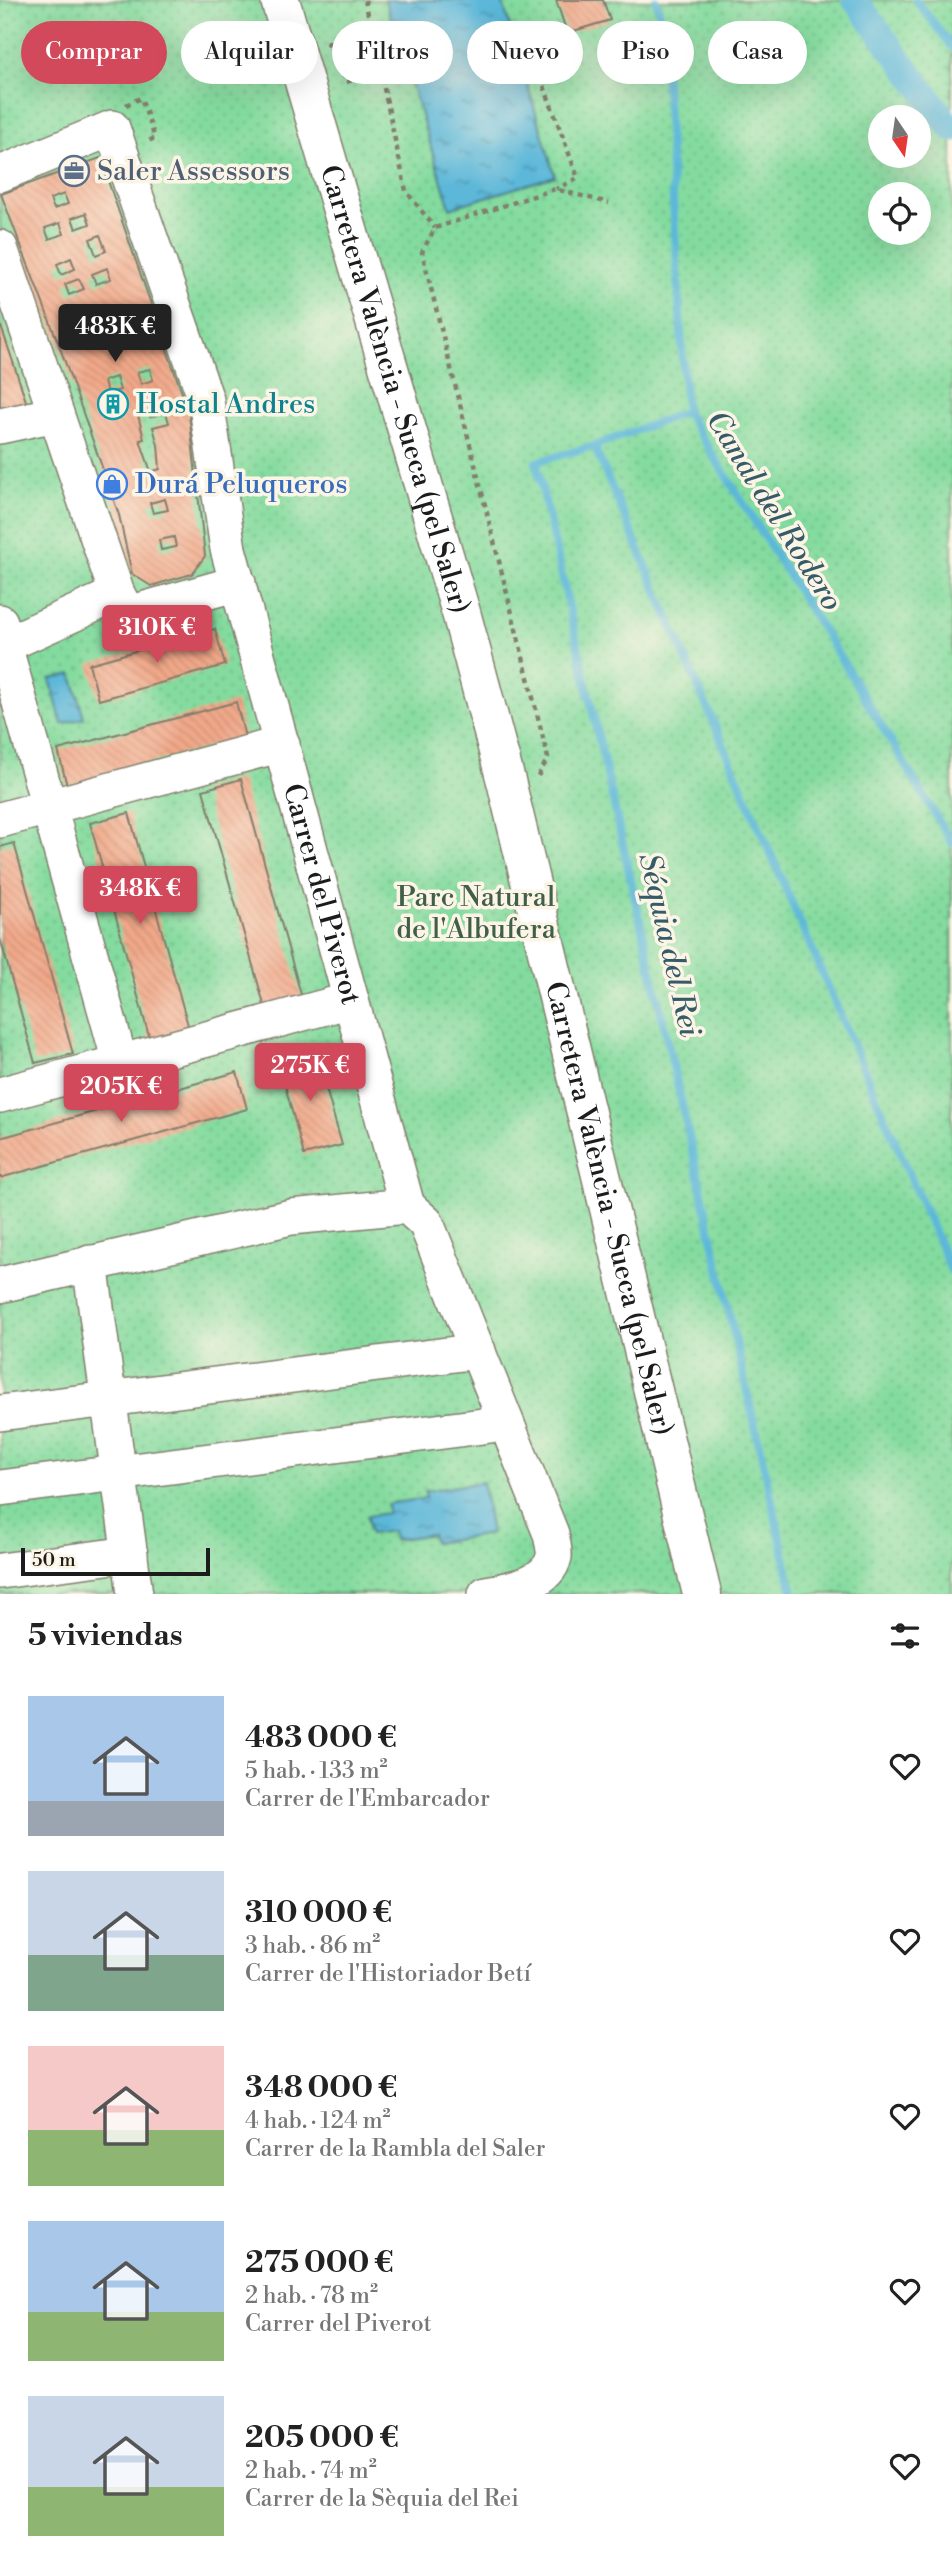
<!DOCTYPE html>
<html lang="es">
<meta charset="utf-8">
<style>
body{margin:0;font-family:"Libre Bodoni",serif;background:#f2f2f2;color:#222;height:100vh;display:flex;flex-direction:column;font-size:26px;white-space:nowrap}
*{box-sizing:border-box;margin:0}
p{font-size:23px;color:#767676}
.icon{flex:none;width:38px;height:38px;fill:none;stroke:currentColor;stroke-width:2;stroke-linecap:round;stroke-linejoin:round}
.map{position:relative;height:1594px;overflow:hidden}
.sheet{display:flex;flex-direction:column;background:#fff;flex:1}
.sheet>*{flex:none}
.guide{position:absolute;left:21px;top:21px;width:910px;height:63px;display:flex;gap:14px}
.needle{width:46px;rotate:167deg}
.controls{position:absolute;left:868px;top:105px;display:grid;gap:14px}
.controls a{display:grid;place-items:center;width:63px;height:63px;border-radius:50%;background:#fff;box-shadow:0 7px 28px #0002;font-size:35px}
.scale{position:absolute;left:21px;bottom:18px;width:189px;box-sizing:border-box;padding-left:7px;border:4px solid #1c1c1c;border-top:0;font-size:19px;line-height:24px;white-space:nowrap;color:#1c1c1c;-webkit-text-stroke:5px #fcf5e5;paint-order:stroke}
.price{position:absolute;translate:-50% -60px;padding:0 16px;border-radius:7px;background:#d1495b;color:#fff;font-size:23px;line-height:46px;filter:drop-shadow(0 2px 4px #0008)}
.price::after{content:'';position:absolute;left:50%;top:42px;width:21px;height:16px;margin-left:-10px;background:inherit;clip-path:polygon(0 0,100% 0,50% 100%)}
.price.selected{background:#222;color:#fff}
ul{padding:0;list-style:none}
li{display:flex;align-items:center;gap:21px;height:175px;padding:0 28px}
li span{display:grid;place-items:center;flex:none;width:196px;height:140px;border-radius:0px;color:#555}
li>.icon{margin-inline-start:auto}
span .icon{width:84px;height:84px;fill:#fffc;stroke-width:1}
li b{font-size:30px}
h2{display:flex;justify-content:space-between;align-items:center;height:84px;padding:0 28px;font-size:30px}
.pill{padding:0 24px;border-radius:32px;background:#fff;box-shadow:0 7px 28px #0002;font-size:24px;line-height:63px}
.pill.selected{background:#d1495b;color:#fff}
.map>svg:first-child{display:block}
.park{fill:url(#park-dots);stroke:#507c5e;stroke-width:2;fill-rule:evenodd}
.water{fill:url(#water-ripples);stroke:#3c6a7a;stroke-width:2}
.lines{fill:none;stroke-linecap:round;stroke-linejoin:round}
.stream{stroke:#5bb7d9;stroke-width:8}
.canal{stroke:#5bb7d9;stroke-width:26}
.building{fill:url(#building-back-hatch);fill-rule:evenodd}
.minor-casing{stroke:#827e6d;stroke-width:38}
.major-casing{stroke:#827e6d;stroke-width:41}
.path{stroke:#827e6d;stroke-width:4.5;stroke-dasharray:5 5;stroke-linecap:butt}
.minor{stroke:#fff;stroke-width:35}
.major{stroke:#fff;stroke-width:38}
.labels{text-anchor:middle;dominant-baseline:central;stroke-width:7;stroke-linejoin:round;paint-order:stroke}
.service-label{font-size:28px;fill:#4e5e75;stroke:#fcf5e5;text-anchor:start}
.street-label{font-size:28px;fill:#1c1c1c;stroke:#fcf5e5}
.culture-label{font-size:28px;fill:#0d838f;stroke:#fcf5e5;text-anchor:start}
.shop-label{font-size:28px;fill:#366cbe;stroke:#fcf5e5;text-anchor:start}
.park-label{font-size:28px;fill:#405f4a;stroke:#fcf5e5}
.water-label{font-size:30px;font-style:italic;fill:#355a68;stroke:#fcf5e5}
</style>
<div class="map">
<svg width="952" height="1594" viewBox="0 0 952 1594">
<defs>
<pattern id="park-dots" width="8" height="8" patternUnits="userSpaceOnUse" patternTransform="scale(1.75)"><rect width="8" height="8" fill="#84db9f"/><path d="M2 2h.1M6 6h.1" fill="none" stroke="#71bb88" stroke-width="1.8" stroke-linecap="round"/></pattern>
<pattern id="water-ripples" width="26" height="14" patternUnits="userSpaceOnUse" patternTransform="scale(1.75)"><rect width="26" height="14" fill="#5bb7d9"/><path d="M2 4q2-2 4 0t4 0M15 11q2-2 4 0t4 0" fill="none" stroke="#4a94af"/></pattern>
<pattern id="building-back-hatch" width="6" height="6" patternUnits="userSpaceOnUse" patternTransform="scale(1.75)"><rect width="6" height="6" fill="#f1a889"/><path d="M-1 5l2 2M0 0l6 6M5-1l2 2" fill="none" stroke="#ce9076"/></pattern>
</defs>
<rect width="100%" height="100%" fill="#fcf5e5"/>
<filter id="ink" filterUnits="userSpaceOnUse"><feTurbulence type="fractalNoise" baseFrequency=".0143" numOctaves="2"/><feDisplacementMap in="SourceGraphic" scale="14" xChannelSelector="R" yChannelSelector="G"/><feConvolveMatrix kernelMatrix="1 2 1 2 8 2 1 2 1" color-interpolation-filters="sRGB"/></filter>
<filter id="wash" filterUnits="userSpaceOnUse"><feTurbulence type="fractalNoise" baseFrequency=".00686" numOctaves="4" result="noise"/><feDisplacementMap in="SourceGraphic" scale="28" xChannelSelector="R" yChannelSelector="G"/><feGaussianBlur stdDeviation="1.57" result="paint"/><feColorMatrix in="noise" values="0 0 0 0 0 0 0 0 0 0 0 0 0 0 0 0 0 1.4 0 .05"/><feComposite in="paint" operator="in"/></filter>
<g filter="url(#wash)">
<rect width="100%" height="100%" fill="#e9e1be"/>
<!-- park -->
<path class="park" d="M0,0H952V1594H0ZM880,117H919V156H880ZM880,194H919V233H880Z"/>
<!-- water -->
<g class="water">
<polygon points="385,0 502,0 555,176 450,208"/>
<polygon points="72,674 84,718 62,724 50,679"/>
<polygon points="483,1482 491,1534 434,1543 432,1534 394,1540 392,1531 370,1534 367,1516 388,1513 387,1504 426,1498 425,1491"/>
</g>
<g class="lines">
<!-- stream -->
<g class="stream">
<polyline points="656,0 662,22 686,412 843,662 952,843"/>
<polyline points="916,0 952,47"/>
<polyline points="686,412 594,446 536,462 793,1594"/>
<polyline points="594,446 952,1273"/>
</g>
<!-- canal -->
<polyline class="canal" points="855,0 952,129"/>
</g>
<g id="blocks">
<!-- building -->
<g class="building">
<polygon points="556,0 603,0 610,20 567,33"/>
<path d="M100,158L189,413L205,556L192,574L151,586L132,574L119,515L59,345L1,194ZM64,194L68,204L54,209L50,199ZM86,213L90,224L76,229L72,218ZM60,223L64,234L49,239L45,228ZM100,235L106,251L96,255L90,239ZM71,258L75,269L61,275L57,264ZM107,268L111,279L96,284L92,274ZM79,279L84,289L69,295L65,284ZM120,306L124,316L109,321L105,311ZM91,311L95,322L81,327L77,317ZM114,332L119,353L108,355L103,334ZM150,369L153,380L141,384L137,372ZM116,377L120,390L107,394L104,381ZM149,412L150,417L166,412L169,423L153,427L158,445L160,469L151,472L140,440L144,439L138,415ZM165,499L168,510L153,513L150,503ZM174,537L176,547L161,550L159,540Z"/>
<polygon points="0,323 29,410 0,417"/>
<polygon points="215,629 225,665 99,700 89,664"/>
<polygon points="236,702 245,737 67,786 58,750"/>
<polygon points="241,779 302,998 265,1008 203,790"/>
<polygon points="129,813 189,1029 150,1040 90,823"/>
<polygon points="14,843 73,1054 35,1063 0,938 0,847"/>
<polygon points="315,1050 342,1145 304,1155 278,1060"/>
<polygon points="237,1072 247,1109 0,1178 0,1138"/>
</g>
</g>
</g>
<g filter="url(#ink)">
<use href="#blocks" fill-opacity="0" stroke="#827e6d" stroke-width="2"/>
<g class="lines">
<!-- minor casing -->
<g class="minor-casing">
<g id="minor">
<path id="s1" d="M0,174L112,128L206,400L228,549L407,1206"/>
<polyline points="0,248 117,594"/>
<polyline points="0,426 56,414"/>
<polyline points="0,622 4,645 120,1062"/>
<polyline points="0,647 117,594 128,614 238,583"/>
<polyline points="0,820 282,744"/>
<polyline points="0,1095 351,1000"/>
<polyline points="90,1263 135,1594"/>
<path d="M0,1285L291,1217L407,1206L426,1223L551,1534C552,1540 555,1551 554,1557C548,1584 508,1590 486,1594"/>
<polyline points="0,1413 478,1351"/>
<polyline points="0,1488 506,1423"/>
<polyline points="0,1571 130,1554"/>
</g>
</g>
<!-- major casing -->
<g class="major-casing">
<g id="major">
<path id="s2" d="M280,0L462,616L506,781L702,1594"/>
</g>
</g>
<!-- path -->
<g class="path">
<polyline points="365,0 406,191 435,228"/>
<polyline points="326,44 333,42 346,82 381,73 392,75"/>
<polyline points="537,67 578,178 556,189"/>
<polyline points="126,105 141,98 155,138 146,142"/>
<polyline points="538,776 548,758 422,252 435,228 555,189 609,203"/>
</g>
<!-- minor -->
<use href="#minor" class="minor"/>
<!-- major -->
<use href="#major" class="major"/>
</g>
</g>
<!-- icons -->
<defs>
<g id="office-ring" transform="scale(1.575)"><circle r="9.5" fill="#fcf5e5" stroke="#5c6f8a" stroke-width="1.5"/><path d="M-6-3h4V-5.5h4V-3h4V5H-6ZM-1-4.5V-3h2v-1.5ZM-6 0V1H6V0Z" fill="#5c6f8a"/></g>
<g id="building-ring" transform="scale(1.575)"><circle r="9.5" fill="#fcf5e5" stroke="#0f9aa8" stroke-width="1.5"/><path d="M-4-6H4V6H1V3H-1V6H-4ZM-2.5-4.3h1.7v1.8h-1.7ZM.8-4.3h1.7v1.8H.8ZM-2.5-1h1.7V.8h-1.7ZM.8-1h1.7V.8H.8Z" fill="#0f9aa8"/></g>
<g id="shop-ring" transform="scale(1.575)"><circle r="9.5" fill="#fcf5e5" stroke="#3f7fe0" stroke-width="1.5"/><path d="M-5-2.5h2.3a2.7 3.5 0 0 1 5.4 0H5L5.5 6h-11ZM-1.5-2.5h3a1.5 2.3 0 0 0-3 0Z" fill="#3f7fe0"/></g>
</defs>
<g fill-rule="evenodd">
<use href="#office-ring" x="74" y="171"/>
<use href="#building-ring" x="113" y="404"/>
<use href="#shop-ring" x="112" y="484"/>
</g>
<g class="labels">
<!-- service labels -->
<g class="service-label">
<text x="97" y="171">Saler Assessors</text>
</g>
<!-- street labels -->
<g class="street-label">
<text stroke="none"><textPath href="#s2" startOffset="406">Carretera València - Sueca (pel Saler)</textPath></text>
<text stroke="none"><textPath href="#s1" startOffset="917">Carrer del Piverot</textPath></text>
<text stroke="none"><textPath href="#s2" startOffset="1253">Carretera València - Sueca (pel Saler)</textPath></text>
</g>
<!-- culture labels -->
<g class="culture-label">
<text x="136" y="404">Hostal Andres</text>
</g>
<!-- shop labels -->
<g class="shop-label">
<text x="135" y="484">Durá Peluqueros</text>
</g>
<!-- park labels -->
<g class="park-label">
<text x="476" y="897">Parc Natural<tspan x="476" dy="32">de l'Albufera</tspan></text>
</g>
<!-- water labels -->
<g class="water-label">
<text transform="translate(774 511) rotate(58)">Canal del Rodero</text>
<text transform="translate(669 945) rotate(77)">Séquia del Rei</text>
</g>
</g>
</svg>
<div class="controls">
<a><svg class="needle" viewBox="-14 -14 28 28"><path d="M0-13l5 13h-10z" fill="#e53935"/><path d="M0 13l5-13h-10z" fill="#767676"/></svg></a>
<a><svg class="icon" aria-label="locate" viewBox="0 0 24 24"><circle cx="12" cy="12" r="6"/><path d="M12 2v4M12 18v4M2 12h4M18 12h4"/></svg></a>
</div>
<div class="scale">50 m</div>
<b class="price selected" style="left:115px;top:364px">483K €</b>
<b class="price" style="left:157px;top:665px">310K €</b>
<b class="price" style="left:140px;top:926px">348K €</b>
<b class="price" style="left:310px;top:1103px">275K €</b>
<b class="price" style="left:121px;top:1124px">205K €</b>
<div class="guide">
<a class="pill selected">Comprar</a>
<a class="pill">Alquilar</a>
<a class="pill">Filtros</a>
<a class="pill">Nuevo</a>
<a class="pill">Piso</a>
<a class="pill">Casa</a>
</div>
</div>
<section class="sheet">
<h2>5 viviendas<svg class="icon" aria-label="filters" viewBox="0 0 24 24"><path d="M4 7h16M4 17h16"/><circle cx="9" cy="7" r="2"/><circle cx="15" cy="17" r="2"/></svg></h2>
<ul>
<li><span style="background:linear-gradient(#a9c7e8 75%,#9aa5b1 0)"><svg class="icon" aria-label="home" viewBox="0 0 24 24"><path d="M3 11l9-7 9 7M6 9v11h12V9"/></svg></span><div><b>483 000 €</b><p>5 hab. · 133 m²</p><p>Carrer de l'Embarcador</p></div><svg class="icon" aria-label="heart" viewBox="0 0 24 24"><path d="M12 20l-8-8c-3-5 5-10 8-4 3-6 11-1 8 4z"/></svg></li>
<li><span style="background:linear-gradient(#c9d6e8 60%,#7fa58c 0)"><svg class="icon" aria-label="home" viewBox="0 0 24 24"><path d="M3 11l9-7 9 7M6 9v11h12V9"/></svg></span><div><b>310 000 €</b><p>3 hab. · 86 m²</p><p>Carrer de l'Historiador Betí</p></div><svg class="icon" aria-label="heart" viewBox="0 0 24 24"><path d="M12 20l-8-8c-3-5 5-10 8-4 3-6 11-1 8 4z"/></svg></li>
<li><span style="background:linear-gradient(#f6c9c9 60%,#8fb573 0)"><svg class="icon" aria-label="home" viewBox="0 0 24 24"><path d="M3 11l9-7 9 7M6 9v11h12V9"/></svg></span><div><b>348 000 €</b><p>4 hab. · 124 m²</p><p>Carrer de la Rambla del Saler</p></div><svg class="icon" aria-label="heart" viewBox="0 0 24 24"><path d="M12 20l-8-8c-3-5 5-10 8-4 3-6 11-1 8 4z"/></svg></li>
<li><span style="background:linear-gradient(#a9c7e8 65%,#8fb573 0)"><svg class="icon" aria-label="home" viewBox="0 0 24 24"><path d="M3 11l9-7 9 7M6 9v11h12V9"/></svg></span><div><b>275 000 €</b><p>2 hab. · 78 m²</p><p>Carrer del Piverot</p></div><svg class="icon" aria-label="heart" viewBox="0 0 24 24"><path d="M12 20l-8-8c-3-5 5-10 8-4 3-6 11-1 8 4z"/></svg></li>
<li><span style="background:linear-gradient(#c9d6e8 65%,#8fb573 0)"><svg class="icon" aria-label="home" viewBox="0 0 24 24"><path d="M3 11l9-7 9 7M6 9v11h12V9"/></svg></span><div><b>205 000 €</b><p>2 hab. · 74 m²</p><p>Carrer de la Sèquia del Rei</p></div><svg class="icon" aria-label="heart" viewBox="0 0 24 24"><path d="M12 20l-8-8c-3-5 5-10 8-4 3-6 11-1 8 4z"/></svg></li>
</ul>
</section>
